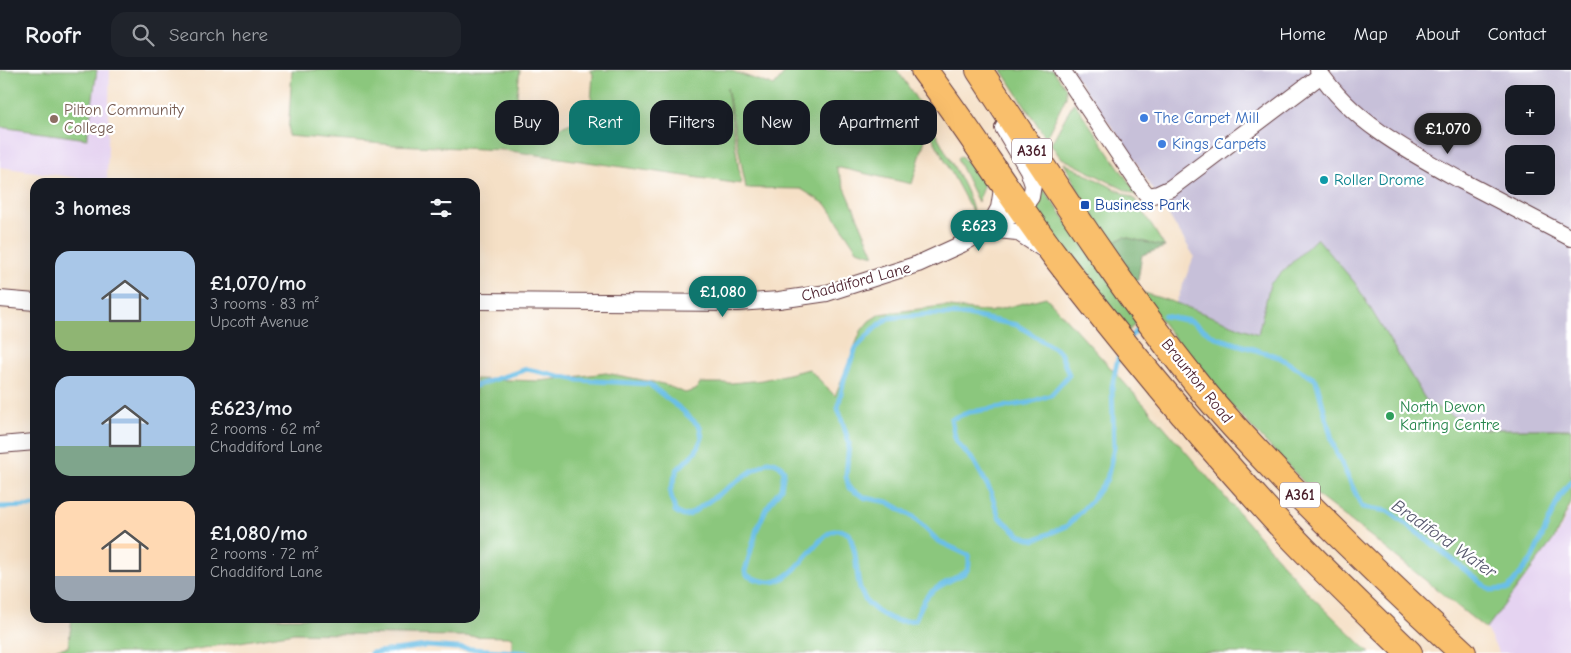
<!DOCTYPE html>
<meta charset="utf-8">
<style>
body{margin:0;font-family:"Comic Neue",sans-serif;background:#20242c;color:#f1f3f6;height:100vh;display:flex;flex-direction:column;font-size:19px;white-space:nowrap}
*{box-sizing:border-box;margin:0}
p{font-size:16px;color:#9ea1a6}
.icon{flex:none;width:28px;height:28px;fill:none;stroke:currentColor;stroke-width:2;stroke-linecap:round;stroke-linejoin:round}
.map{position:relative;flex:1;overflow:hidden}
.side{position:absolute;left:30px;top:108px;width:450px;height:445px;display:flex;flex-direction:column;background:#171b24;border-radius:15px;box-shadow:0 5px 20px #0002}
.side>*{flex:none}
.hud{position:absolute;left:495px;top:30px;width:475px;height:45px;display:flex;gap:10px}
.controls{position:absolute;left:1505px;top:15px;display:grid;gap:10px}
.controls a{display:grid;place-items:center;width:50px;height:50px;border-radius:10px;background:#171b24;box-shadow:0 5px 20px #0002;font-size:25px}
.price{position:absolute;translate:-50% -42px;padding:0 11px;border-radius:18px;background:#0f766e;color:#fff;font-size:16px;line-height:32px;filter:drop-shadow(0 1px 2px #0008)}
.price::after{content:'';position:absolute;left:50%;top:30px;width:15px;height:11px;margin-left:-8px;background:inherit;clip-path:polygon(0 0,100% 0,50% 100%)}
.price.current{background:#222;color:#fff}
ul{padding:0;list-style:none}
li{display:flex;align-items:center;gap:15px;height:125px;padding:0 25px}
li span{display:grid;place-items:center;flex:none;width:140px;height:100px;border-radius:15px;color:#555}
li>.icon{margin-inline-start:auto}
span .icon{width:60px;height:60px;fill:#fffc;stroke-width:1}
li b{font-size:21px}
h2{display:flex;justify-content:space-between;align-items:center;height:60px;padding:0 25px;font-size:21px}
.tag{padding:0 18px;border-radius:15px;background:#171b24;box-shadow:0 5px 20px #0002;font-size:18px;line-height:45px}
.tag.current{background:#0f766e;color:#fff}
header{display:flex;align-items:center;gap:30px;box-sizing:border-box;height:70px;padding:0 25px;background:#171b24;border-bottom:1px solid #363941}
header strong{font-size:24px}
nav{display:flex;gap:28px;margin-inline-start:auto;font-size:18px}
.search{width:350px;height:45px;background:#20242c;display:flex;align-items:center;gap:12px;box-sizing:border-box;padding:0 18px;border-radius:15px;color:#9ea1a6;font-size:19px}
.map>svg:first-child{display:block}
.built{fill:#e5d3f1}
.industrial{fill:#c7c0d9;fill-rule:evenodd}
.green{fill:#8bc77d;stroke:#6a7354}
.forest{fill:#70ac6c;stroke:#5d664c}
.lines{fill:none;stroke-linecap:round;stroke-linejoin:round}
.stream{stroke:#6bbfe7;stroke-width:5}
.minor-casing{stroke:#643c42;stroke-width:18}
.primary-casing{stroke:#643c42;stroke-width:28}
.minor{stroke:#fff;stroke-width:16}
.primary{stroke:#f9bf6c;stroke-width:26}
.shop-dot{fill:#3f7fe0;stroke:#fff;stroke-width:2}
.education-dot{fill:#8d6e63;stroke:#fff;stroke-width:2}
.culture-dot{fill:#0f9aa8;stroke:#fff;stroke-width:2}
.transit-dot{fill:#1a4fb4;stroke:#fff;stroke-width:2}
.leisure-dot{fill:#2e9e5b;stroke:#fff;stroke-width:2}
.labels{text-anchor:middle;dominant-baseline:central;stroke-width:4.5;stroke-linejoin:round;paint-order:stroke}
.shield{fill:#fff;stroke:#80626b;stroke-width:1}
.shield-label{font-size:15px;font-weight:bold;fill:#4a1f2b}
.education-label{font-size:16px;fill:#785e54;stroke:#fff;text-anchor:start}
.shop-label{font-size:16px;fill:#366cbe;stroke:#fff;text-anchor:start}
.culture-label{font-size:16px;fill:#0d838f;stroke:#fff;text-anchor:start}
.transit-label{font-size:16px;fill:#164399;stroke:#fff;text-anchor:start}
.street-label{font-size:16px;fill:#4a1f2b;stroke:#fff}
.leisure-label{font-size:16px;fill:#27864d;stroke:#fff;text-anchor:start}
.water-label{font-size:18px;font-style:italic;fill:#56576d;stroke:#fff}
</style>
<header>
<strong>Roofr</strong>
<div class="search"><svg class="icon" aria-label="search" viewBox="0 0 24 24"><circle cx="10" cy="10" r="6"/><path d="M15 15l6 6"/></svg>Search here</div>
<nav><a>Home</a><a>Map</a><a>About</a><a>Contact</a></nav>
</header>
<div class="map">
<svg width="1571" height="583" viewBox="0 0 1571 583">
<rect width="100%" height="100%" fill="#fff"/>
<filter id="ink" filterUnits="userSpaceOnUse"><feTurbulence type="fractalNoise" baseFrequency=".02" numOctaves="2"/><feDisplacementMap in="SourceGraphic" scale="10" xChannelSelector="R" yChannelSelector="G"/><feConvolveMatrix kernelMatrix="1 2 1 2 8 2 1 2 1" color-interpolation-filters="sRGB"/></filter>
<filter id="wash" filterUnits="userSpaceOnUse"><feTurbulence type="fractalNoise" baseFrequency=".0096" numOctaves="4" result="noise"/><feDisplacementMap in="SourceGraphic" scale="20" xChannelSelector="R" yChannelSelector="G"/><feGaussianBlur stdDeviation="1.12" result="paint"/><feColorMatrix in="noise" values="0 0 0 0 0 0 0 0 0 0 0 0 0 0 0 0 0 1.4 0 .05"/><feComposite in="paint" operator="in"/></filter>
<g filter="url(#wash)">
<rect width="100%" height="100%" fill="#f5e0c6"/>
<!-- built -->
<g class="built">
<polygon points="0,0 110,0 107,112 0,97"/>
<polygon points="1571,436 1571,583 1499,583 1486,559 1556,467"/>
</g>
<!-- industrial -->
<path class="industrial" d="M1071,0H1571V359H1477L1426,332L1355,213L1270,214L1258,264L1176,233L1194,186L1129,81ZM1514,24H1546V56H1514ZM1514,84H1546V116H1514Z"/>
<!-- green -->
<g class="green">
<polygon points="0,0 97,0 87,69 0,57"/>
<path d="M292,0H520L517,25L525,42L540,53L559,58L576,51L591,33L593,4L590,0H729L774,16L787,0H897C917,28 933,57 949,88C959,106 970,125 974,145L928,59L912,114L836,97L874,185L857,180L827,135L801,119L746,118L727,18L741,114L504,80L395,75L288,66Z"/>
<polygon points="1002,0 1053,0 1066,18 1066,27 1046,68"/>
<polygon points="1073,33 1076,35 1139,127 1060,87 1051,74"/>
<polygon points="961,86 985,110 978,132 957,89"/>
<polygon points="1064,93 1135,129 1165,177 1124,167 1107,176"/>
<polygon points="1042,117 1138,250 1128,262 1034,143 1041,129"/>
<polygon points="1317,168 1355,213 1427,332 1477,359 1571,359 1571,433 1554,469 1486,559 1373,468 1314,423 1205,308 1138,221 1176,233 1258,264 1270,214"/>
<polygon points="1046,227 1160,352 1307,522 1370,583 512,583 512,567 294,563 173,583 31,583 68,577 72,548 475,548 475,309 540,311 606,303 663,314 685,323 696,320 700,313 732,313 763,310 809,299 835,326 861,261 869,251 880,244 942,236 989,242"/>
</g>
<!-- forest -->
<polygon class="forest" points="1124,167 1165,177 1142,185 1138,210 1132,215 1107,176"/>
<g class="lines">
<!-- stream -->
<g class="stream">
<polyline points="1164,246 1190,251 1217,268 1279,287 1316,310 1334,377 1362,437 1388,441 1439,479 1490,520 1508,519 1532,489 1560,426 1571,411"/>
<polyline points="1131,266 1142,256"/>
<path d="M475,316L527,299L577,310L649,314L682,340L700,357L702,368L696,381L677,400L670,421L675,441L683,446L689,445L752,401L768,392H774L780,395L784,401L781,418L766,439L757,459L745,501L748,506C755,509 763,512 771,512C798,511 819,458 839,460C843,460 847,463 850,465C851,471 854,477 855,484C859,510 855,529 882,544C896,552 899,552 915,550C919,542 923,529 930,523C935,519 941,515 947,512C960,504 973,505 968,485L938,471L915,448L888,432L866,428L849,418L846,406L849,373L838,338L844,309L856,278L874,259L888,248L932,244L967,245L1017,255L1060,282L1069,305L1051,325L1028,333L970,342L951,349L956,372L974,391L990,420L999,447L1020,465L1034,470L1067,456L1091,431L1107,409L1114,378L1112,317L1118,288"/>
<polyline points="0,437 35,436"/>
<polyline points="371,583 426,576 531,583"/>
</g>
</g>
</g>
<g filter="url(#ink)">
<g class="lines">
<!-- minor casing -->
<g class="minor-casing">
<g id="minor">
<polyline points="1062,0 1140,116 1148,126 1158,124 1171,118 1321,5"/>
<path d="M1318,0C1352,52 1409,82 1462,111C1498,130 1535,149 1571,168"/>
<polyline points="988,159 1017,162 1043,179"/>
<polyline points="988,159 999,138 1003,112"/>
<polyline points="0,229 35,232"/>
<polyline points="475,231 737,233 779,230 827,223 918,194 962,174 1021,140 1031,127 1033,115 1028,100 1003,58"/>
<polyline points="0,375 35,372"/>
</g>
</g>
<!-- primary casing -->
<g class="primary-casing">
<g id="primary">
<path d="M924,0C970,61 1010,126 1056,187C1125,277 1198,364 1274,448C1317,495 1363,538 1409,583"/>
<path d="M979,0C1048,105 1116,212 1195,311C1223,347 1256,380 1287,413C1344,471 1403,528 1463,583"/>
</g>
</g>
<!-- minor -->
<use href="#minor" class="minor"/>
<!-- primary -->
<use href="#primary" class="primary"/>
</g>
</g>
<!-- markers -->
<g class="shop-dot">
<circle cx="1144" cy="48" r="5"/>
<circle cx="1162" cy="74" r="5"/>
</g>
<circle class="education-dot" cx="54" cy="49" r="5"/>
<circle class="culture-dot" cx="1324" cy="110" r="5"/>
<rect class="transit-dot" x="1080" y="130" width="10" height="10" rx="2.5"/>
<circle class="leisure-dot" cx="1390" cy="346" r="5"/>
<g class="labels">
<!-- shield labels -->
<g class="shield">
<rect x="1012" y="68.5" width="40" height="25" rx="4"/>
<rect x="1280" y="412.5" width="40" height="25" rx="4"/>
</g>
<g class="shield-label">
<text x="1032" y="81">A361</text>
<text x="1300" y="425">A361</text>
</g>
<!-- education labels -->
<g class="education-label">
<text x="64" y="40">Pilton Community<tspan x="64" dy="18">College</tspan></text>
</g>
<!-- shop labels -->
<g class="shop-label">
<text x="1154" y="48">The Carpet Mill</text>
<text x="1172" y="74">Kings Carpets</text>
</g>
<!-- culture labels -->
<g class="culture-label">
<text x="1334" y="110">Roller Drome</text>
</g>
<!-- transit labels -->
<g class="transit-label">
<text x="1095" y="135">Business Park</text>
</g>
<!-- street labels -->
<g class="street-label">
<text transform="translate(856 212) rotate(-15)">Chaddiford Lane</text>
<text transform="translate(1197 311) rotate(51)">Braunton Road</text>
</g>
<!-- leisure labels -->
<g class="leisure-label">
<text x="1400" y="337">North Devon<tspan x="1400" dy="18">Karting Centre</tspan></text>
</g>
<!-- water labels -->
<g class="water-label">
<text transform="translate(1444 469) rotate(35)">Bradiford Water</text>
</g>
</g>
</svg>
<div class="controls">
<a>+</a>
<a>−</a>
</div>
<b class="price current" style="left:1448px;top:85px">£1,070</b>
<b class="price" style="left:979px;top:182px">£623</b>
<b class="price" style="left:723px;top:248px">£1,080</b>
<div class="hud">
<a class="tag">Buy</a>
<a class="tag current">Rent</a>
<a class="tag">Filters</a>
<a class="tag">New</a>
<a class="tag">Apartment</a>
</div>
<section class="side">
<h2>3 homes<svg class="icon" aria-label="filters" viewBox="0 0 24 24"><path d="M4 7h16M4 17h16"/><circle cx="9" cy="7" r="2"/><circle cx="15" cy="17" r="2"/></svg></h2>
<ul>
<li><span style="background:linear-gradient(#a9c7e8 70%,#8fb573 0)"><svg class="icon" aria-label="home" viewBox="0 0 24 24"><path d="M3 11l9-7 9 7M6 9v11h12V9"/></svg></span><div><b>£1,070/mo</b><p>3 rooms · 83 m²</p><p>Upcott Avenue</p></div></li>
<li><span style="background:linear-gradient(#a9c7e8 70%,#7fa58c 0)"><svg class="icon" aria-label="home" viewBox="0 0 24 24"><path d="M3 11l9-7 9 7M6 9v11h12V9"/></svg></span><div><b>£623/mo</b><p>2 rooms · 62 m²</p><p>Chaddiford Lane</p></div></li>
<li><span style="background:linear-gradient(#ffd9b3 75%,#9aa5b1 0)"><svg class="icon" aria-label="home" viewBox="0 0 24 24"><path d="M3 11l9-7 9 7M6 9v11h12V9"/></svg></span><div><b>£1,080/mo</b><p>2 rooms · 72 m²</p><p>Chaddiford Lane</p></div></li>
</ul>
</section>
</div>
